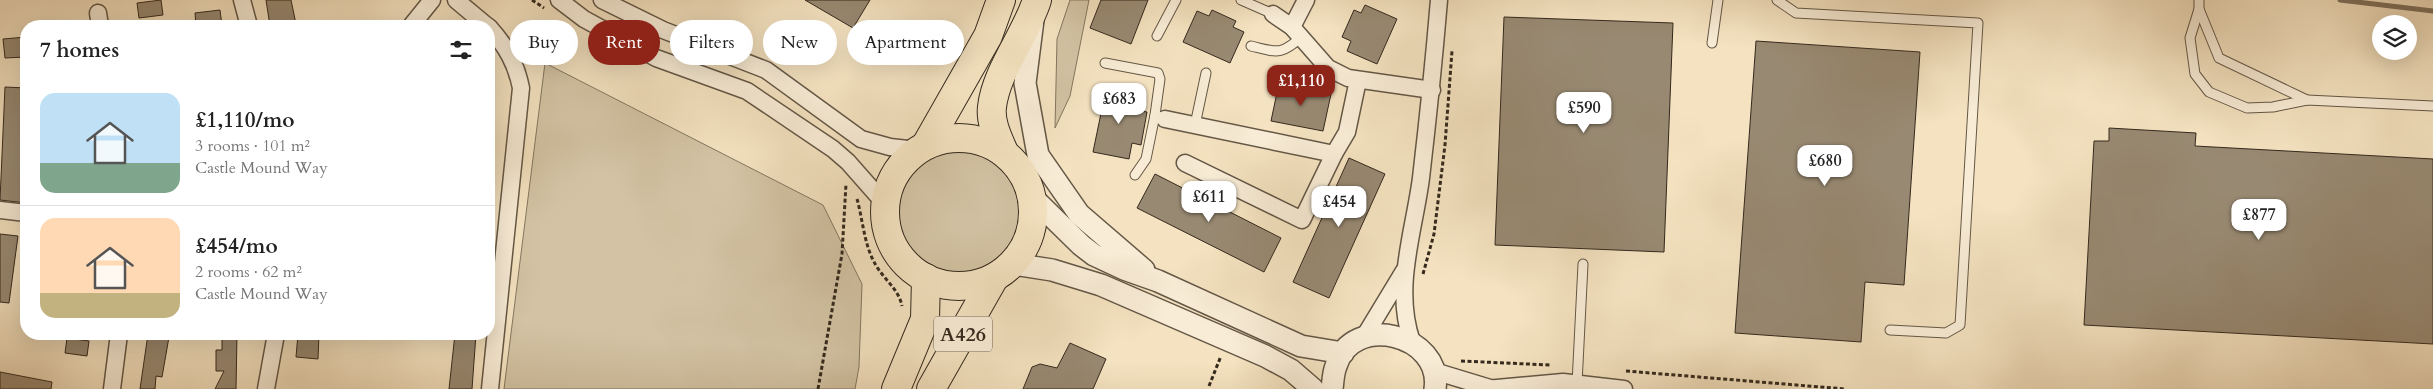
<!DOCTYPE html>
<meta charset="utf-8">
<style>
body{margin:0;font-family:Cardo,serif;background:#f6f6f6;color:#222;height:100vh;display:flex;flex-direction:column;font-size:19px;white-space:nowrap}
*{box-sizing:border-box;margin:0}
p{font-size:16px;color:#767676}
.icon{flex:none;width:28px;height:28px;fill:none;stroke:currentColor;stroke-width:2;stroke-linecap:round;stroke-linejoin:round}
.map{position:relative;flex:1;overflow:hidden}
.panel{position:absolute;left:20px;top:20px;width:475px;height:320px;display:flex;flex-direction:column;background:#fff;border-radius:20px;box-shadow:0 5px 20px #0002}
.panel>*{flex:none}
.top-card{position:absolute;left:510px;top:20px;width:475px;height:45px;display:flex;gap:10px}
.tools{position:absolute;left:2372px;top:15px;display:grid;gap:10px}
.tools a{display:grid;place-items:center;width:45px;height:45px;border-radius:50%;background:#fff;box-shadow:0 5px 20px #0002;font-size:25px}
.price{position:absolute;translate:-50% -42px;padding:0 11px;border-radius:10px;background:#fff;color:#222;font-size:16px;line-height:32px;filter:drop-shadow(0 1px 2px #0008)}
.price::after{content:'';position:absolute;left:50%;top:30px;width:15px;height:11px;margin-left:-8px;background:inherit;clip-path:polygon(0 0,100% 0,50% 100%)}
.price.current{background:#8f2418;color:#fff}
ul{padding:0;list-style:none}
li{display:flex;align-items:center;gap:15px;height:125px;padding:0 20px}
li+li{border-top:1px solid #e0e0e0}
li span{display:grid;place-items:center;flex:none;width:140px;height:100px;border-radius:15px;color:#555}
li>.icon{margin-inline-start:auto}
span .icon{width:60px;height:60px;fill:#fffc;stroke-width:1}
li b{font-size:21px}
h2{display:flex;justify-content:space-between;align-items:center;height:60px;padding:0 20px;font-size:21px}
.pill{padding:0 18px;border-radius:22px;background:#fff;box-shadow:0 5px 20px #0002;font-size:18px;line-height:45px}
.pill.current{background:#8f2418;color:#fff}
.map>svg:first-child{display:block}
.green{fill:#d3c3a4;stroke:#847660}
.lines{fill:none;stroke-linecap:round;stroke-linejoin:round}
.stream{stroke:#80725e;stroke-width:5}
.building{fill:#988972;stroke:#34291d}
.service-casing{stroke:#645746;stroke-width:11}
.minor-casing{stroke:#645746;stroke-width:19}
.tertiary-casing{stroke:#645746;stroke-width:24}
.trunk-casing{stroke:#34291d;stroke-width:30}
.path{stroke:#34291d;stroke-width:3;stroke-dasharray:4 2.5;stroke-linecap:butt}
.service{stroke:#f8ecd6;stroke-width:9}
.minor{stroke:#f8ecd6;stroke-width:16}
.tertiary{stroke:#f8ecd6;stroke-width:21}
.trunk{stroke:#f4e2c0;stroke-width:28}
.labels{text-anchor:middle;dominant-baseline:central;stroke-width:4;stroke-linejoin:round;paint-order:stroke}
.shield{fill:#f8ecd6;stroke:#6f6454;stroke-width:1}
.shield-label{font-size:20px;font-weight:bold;fill:#34291d}
</style>
<div class="map">
<svg width="2433" height="389" viewBox="0 0 2433 389">
<rect width="100%" height="100%" fill="#f4e2c0"/>
<filter id="stains"><feTurbulence type="fractalNoise" baseFrequency=".004" numOctaves="4"/><feColorMatrix values="0 0 0 0 .2 0 0 0 0 .09 0 0 0 0 .02 0 0 0 .5 -.17"/></filter>
<radialGradient id="worn" r=".72"><stop offset=".6" stop-color="#630" stop-opacity="0"/><stop offset="1" stop-color="#630" stop-opacity=".3"/></radialGradient>
<!-- green -->
<g class="green">
<polygon points="1070,0 1089,0 1070,96 1055,128 1057,39"/>
<polygon points="545,63 823,205 862,284 859,367 855,389 504,389"/>
<circle cx="958" cy="212" r="61"/>
</g>
<g class="lines">
<!-- stream -->
<polyline class="stream" points="2340,0 2433,11"/>
</g>
<!-- building -->
<g class="building">
<polygon points="161,0 163,15 139,18 137,3"/>
<polygon points="266,0 291,0 296,24 270,26"/>
<polygon points="805,0 870,0 853,28"/>
<polygon points="1101,0 1148,0 1131,44 1090,28"/>
<polygon points="1365,5 1397,19 1377,64 1347,51 1351,41 1342,37 1354,10 1361,13"/>
<polygon points="220,10 222,26 196,26 195,13"/>
<polygon points="1212,10 1236,21 1233,27 1244,32 1230,63 1183,42 1197,11 1209,16"/>
<polygon points="1504,17 1673,23 1664,252 1495,245"/>
<polygon points="26,37 26,57 5,58 3,39"/>
<polygon points="1756,41 1920,52 1904,285 1865,282 1861,342 1735,333"/>
<polygon points="1279,83 1331,94 1323,131 1271,121"/>
<polygon points="5,87 26,88 26,203 0,200"/>
<polygon points="1106,89 1136,95 1133,110 1147,112 1141,145 1132,143 1129,159 1093,152"/>
<polygon points="2109,128 2196,133 2195,146 2433,159 2433,344 2084,325 2094,141 2109,141"/>
<polygon points="1349,158 1385,174 1329,298 1293,282"/>
<polygon points="1155,174 1281,238 1264,272 1137,208"/>
<polygon points="0,234 18,236 9,303 0,302"/>
<polygon points="148,334 167,334 169,337 162,377 156,376 155,389 140,389"/>
<polygon points="222,334 237,334 236,389 215,389 224,371 216,371 216,350 222,350"/>
<polygon points="298,334 319,334 318,359 296,357"/>
<polygon points="455,334 476,334 472,389 449,389"/>
<polygon points="67,338 89,341 87,356 65,353"/>
<polygon points="1070,343 1106,359 1093,389 1023,389 1032,367 1040,364 1057,368"/>
<polygon points="0,372 52,382 51,389 0,389"/>
</g>
<g class="lines">
<!-- service casing -->
<g class="service-casing">
<g id="service">
<polyline points="1241,0 1273,14"/>
<polyline points="1777,0 1796,13 1978,23 1960,325 1946,333 1890,330"/>
<polyline points="2199,0 2199,9 2190,38 2195,74 2209,92 2247,108 2273,107 2307,100 2433,106"/>
<polyline points="2199,9 2219,58 2307,100"/>
<polyline points="1157,36 1176,0"/>
<polyline points="1712,43 1718,0"/>
<path d="M1251,46C1276,52 1281,56 1301,37"/>
<polyline points="1105,63 1158,73 1160,79 1155,115 1165,119"/>
<polyline points="1195,125 1206,73"/>
<polyline points="1135,175 1146,159 1155,115"/>
<polyline points="1577,384 1583,264"/>
</g>
</g>
<!-- minor casing -->
<g class="minor-casing">
<g id="minor">
<polyline points="242,0 249,26"/>
<polyline points="456,0 487,26"/>
<polyline points="559,0 584,19 656,58 747,91 833,149 848,162 885,204"/>
<polyline points="602,0 663,30 766,70 861,139 890,147 917,150"/>
<polyline points="98,13 100,26"/>
<polyline points="1273,14 1292,27 1328,68 1348,78 1432,90"/>
<polyline points="411,26 432,0"/>
<path d="M489,27C506,46 516,63 521,88L490,389"/>
<polyline points="1292,27 1306,0"/>
<polyline points="1165,119 1334,154 1347,132 1358,80"/>
<polyline points="1185,163 1302,220 1334,154"/>
<polyline points="0,210 26,213"/>
<polyline points="1364,337 1404,271"/>
<path d="M1412,342C1393,288 1414,232 1421,178C1428,118 1434,60 1439,0"/>
<polyline points="1434,371 1490,388"/>
<polyline points="112,389 119,334"/>
<polyline points="266,389 276,334"/>
<polyline points="1486,389 1563,382 1624,389"/>
</g>
</g>
<!-- tertiary casing -->
<g class="tertiary-casing">
<g id="tertiary">
<polyline points="1033,20 1025,83 1038,155 1079,214 1144,270"/>
<polyline points="1033,198 1081,245 1094,255 1124,269 1158,281 1301,346 1343,353"/>
<polyline points="1013,264 1052,270 1101,285 1265,356 1291,370 1313,389"/>
<path d="M1332,389C1333,382 1333,373 1336,366C1352,312 1443,334 1435,389"/>
</g>
</g>
<!-- trunk casing -->
<g class="trunk-casing">
<g id="trunk">
<circle cx="959" cy="212" r="74"/>
<polyline points="926,145 988,36 1001,0"/>
<path d="M1004,152C998,138 990,122 992,107C996,71 1026,35 1037,0"/>
<polyline points="896,389 925,319 926,278"/>
<polyline points="931,389 994,278"/>
</g>
</g>
<!-- path -->
<g class="path">
<polyline points="532,0 544,8"/>
<path d="M857,199C863,220 864,247 877,267C885,280 899,290 902,306"/>
<polyline points="1423,274 1434,234 1445,145 1452,51"/>
<polyline points="1461,361 1550,365"/>
<polyline points="1626,371 1845,389"/>
<polyline points="1209,386 1221,356"/>
<polyline points="818,389 842,254 846,184"/>
</g>
<!-- service -->
<use href="#service" class="service"/>
<!-- minor -->
<use href="#minor" class="minor"/>
<!-- tertiary -->
<use href="#tertiary" class="tertiary"/>
<!-- trunk -->
<use href="#trunk" class="trunk"/>
</g>
<g class="labels">
<!-- shield labels -->
<rect class="shield" x="934" y="316.5" width="58" height="35" rx="4"/>
<g class="shield-label">
<text x="963" y="334">A426</text>
</g>
</g>
<rect width="100%" height="100%" filter="url(#stains)"/>
<rect width="100%" height="100%" fill="url(#worn)"/>
</svg>
<div class="tools">
<a><svg class="icon" aria-label="layers" viewBox="0 0 24 24"><path d="M12 4l9 5-9 5-9-5zM3 14l9 5 9-5"/></svg></a>
</div>
<b class="price current" style="left:1301px;top:107px">£1,110</b>
<b class="price" style="left:1119px;top:125px">£683</b>
<b class="price" style="left:1584px;top:134px">£590</b>
<b class="price" style="left:1825px;top:187px">£680</b>
<b class="price" style="left:1209px;top:223px">£611</b>
<b class="price" style="left:1339px;top:228px">£454</b>
<b class="price" style="left:2259px;top:241px">£877</b>
<div class="top-card">
<a class="pill">Buy</a>
<a class="pill current">Rent</a>
<a class="pill">Filters</a>
<a class="pill">New</a>
<a class="pill">Apartment</a>
</div>
<section class="panel">
<h2>7 homes<svg class="icon" aria-label="filters" viewBox="0 0 24 24"><path d="M4 7h16M4 17h16"/><circle cx="9" cy="7" r="2"/><circle cx="15" cy="17" r="2"/></svg></h2>
<ul>
<li><span style="background:linear-gradient(#bfe0f5 70%,#7fa58c 0)"><svg class="icon" aria-label="home" viewBox="0 0 24 24"><path d="M3 11l9-7 9 7M6 9v11h12V9"/></svg></span><div><b>£1,110/mo</b><p>3 rooms · 101 m²</p><p>Castle Mound Way</p></div></li>
<li><span style="background:linear-gradient(#ffd9b3 75%,#c2b280 0)"><svg class="icon" aria-label="home" viewBox="0 0 24 24"><path d="M3 11l9-7 9 7M6 9v11h12V9"/></svg></span><div><b>£454/mo</b><p>2 rooms · 62 m²</p><p>Castle Mound Way</p></div></li>
</ul>
</section>
</div>
